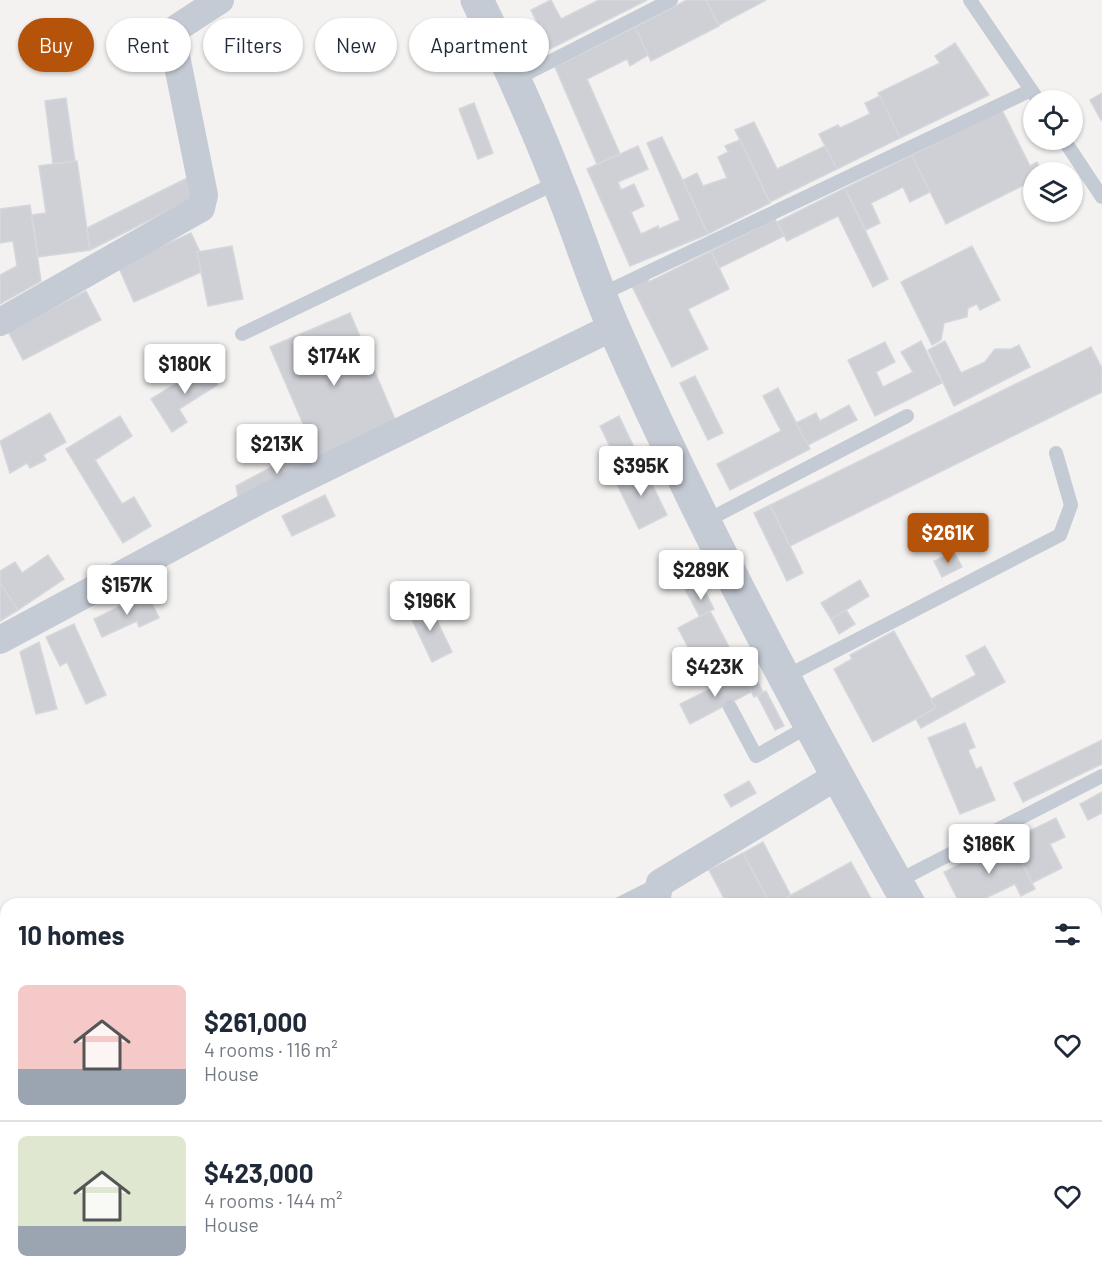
<!DOCTYPE html>
<meta charset="utf-8">
<style>
body{margin:0;font-family:Barlow,sans-serif;background:#f2f2f3;color:#1f2937;height:100vh;display:flex;flex-direction:column;font-size:22px;white-space:nowrap}
*{box-sizing:border-box;margin:0}
p{font-size:20px;color:#747a83}
.icon{flex:none;width:33px;height:33px;fill:none;stroke:currentColor;stroke-width:2;stroke-linecap:round;stroke-linejoin:round}
.map{position:relative;flex:1;overflow:hidden}
.details{position:absolute;left:0px;top:898px;width:1102px;height:386px;display:flex;flex-direction:column;background:#fff;border-radius:18px 18px 0 0;box-shadow:0 2px 4px #0004}
.details>*{flex:none}
.hud{position:absolute;left:18px;top:18px;width:600px;height:54px;display:flex;gap:12px}
.controls{position:absolute;left:1023px;top:90px;display:grid;gap:12px}
.controls a{display:grid;place-items:center;width:60px;height:60px;border-radius:50%;background:#fff;box-shadow:0 2px 4px #0004;font-size:30px}
.price{position:absolute;translate:-50% -51px;padding:0 14px;border-radius:6px;background:#fff;color:#222;font-size:20px;line-height:39px;filter:drop-shadow(0 2px 3px #0008)}
.price::after{content:'';position:absolute;left:50%;top:36px;width:18px;height:14px;margin-left:-9px;background:inherit;clip-path:polygon(0 0,100% 0,50% 100%)}
.price.current{background:#b45309;color:#fff}
ul{padding:0;list-style:none}
li{display:flex;align-items:center;gap:18px;height:150px;padding:0 18px}
li+li{border-top:2px solid #e0e1e3}
li span{display:grid;place-items:center;flex:none;width:168px;height:120px;border-radius:9px;color:#555}
li>.icon{margin-inline-start:auto}
span .icon{width:72px;height:72px;fill:#fffc;stroke-width:1}
li b{font-size:26px}
h2{display:flex;justify-content:space-between;align-items:center;height:72px;padding:0 18px;font-size:26px}
.pill{padding:0 21px;border-radius:27px;background:#fff;box-shadow:0 2px 4px #0004;font-size:21px;line-height:54px}
.pill.current{background:#b45309;color:#fff}
.map>svg:first-child{display:block}
.building{fill:#ced0d5;stroke:#d5d7dc;stroke-width:1.5}
.lines{fill:none;stroke-linecap:round;stroke-linejoin:round}
.service{stroke:#c5cbd5;stroke-width:14}
.minor{stroke:#c5cbd5;stroke-width:28}
.tertiary{stroke:#c5cbd5;stroke-width:33}
</style>
<div class="map">
<svg width="1102" height="1283" viewBox="0 0 1102 1283">
<rect width="100%" height="100%" fill="#f3f2f1"/>
<!-- building -->
<g class="building">
<polygon points="551,0 561,19 599,0 647,0 550,49 531,10"/>
<polygon points="687,0 706,0 719,26 651,61 635,27"/>
<polygon points="706,0 766,0 719,25"/>
<polygon points="635,27 648,55 630,66 627,59 587,79 620,154 597,164 555,67"/>
<polygon points="955,43 989,95 900,138 878,93 940,63 935,56"/>
<polygon points="1102,93 1102,120 1101,120 1090,100"/>
<polygon points="880,96 900,138 837,169 819,134 838,125 840,128 870,114 865,103"/>
<polygon points="66,98 75,161 53,164 45,101"/>
<polygon points="474,103 493,153 478,159 459,109"/>
<polygon points="1002,110 1030,166 1037,162 1042,172 1034,172 1034,180 946,224 912,155"/>
<polygon points="754,122 777,169 825,146 837,169 770,202 735,130"/>
<polygon points="662,137 708,234 630,266 587,169 638,146 648,169 618,182 621,190 634,184 644,206 631,212 641,234 658,226 659,229 680,220 647,143"/>
<polygon points="740,140 770,203 708,234 683,180 697,173 703,186 727,178 718,157 728,152 725,146"/>
<polygon points="912,155 930,192 910,202 903,187 871,203 880,223 866,230 845,188"/>
<polygon points="77,161 90,250 38,257 32,215 46,213 39,166"/>
<polygon points="187,178 191,199 90,250 87,228"/>
<polygon points="845,188 888,279 873,287 838,216 787,241 777,222"/>
<polygon points="30,205 41,281 0,304 0,275 17,266 13,241 0,243 0,209"/>
<polygon points="775,219 784,236 719,268 711,251"/>
<polygon points="191,233 200,252 197,252 201,272 134,302 118,266"/>
<polygon points="232,246 243,299 208,306 197,252"/>
<polygon points="972,246 1000,300 980,310 977,304 968,308 967,317 944,323 941,340 932,345 901,282"/>
<polygon points="711,251 729,289 688,309 708,349 672,367 632,286 648,278 649,282"/>
<polygon points="86,291 101,320 23,360 8,331"/>
<polygon points="350,313 397,424 320,463 270,347"/>
<polygon points="921,341 942,383 875,416 848,360 885,342 895,362 876,372 883,387 913,372 901,352"/>
<polygon points="945,341 961,373 985,362 995,349 1011,349 1019,345 1030,367 954,406 928,350"/>
<polygon points="1091,347 1102,368 1102,392 790,546 770,505"/>
<polygon points="214,360 217,385 179,409 187,422 172,432 151,399"/>
<polygon points="695,376 723,433 708,440 680,383"/>
<polygon points="778,388 810,449 730,490 717,464 781,431 763,396"/>
<polygon points="849,405 857,420 808,445 796,423 816,413 820,421"/>
<polygon points="50,413 66,442 43,455 46,460 30,468 27,463 10,473 0,441"/>
<polygon points="120,416 132,436 95,460 122,504 134,497 151,526 123,543 66,449"/>
<polygon points="619,416 643,466 624,475 600,426"/>
<polygon points="311,446 320,463 240,506 236,486"/>
<polygon points="643,466 667,515 639,529 615,480"/>
<polygon points="325,495 335,516 292,536 282,516"/>
<polygon points="770,505 803,573 787,581 754,513"/>
<polygon points="954,552 962,567 942,577 934,561"/>
<polygon points="48,555 64,579 18,610 0,583 0,571 15,562 22,573"/>
<polygon points="691,565 702,585 687,593 677,573"/>
<polygon points="860,580 869,596 831,619 821,603"/>
<polygon points="0,583 18,610 0,621"/>
<polygon points="702,585 714,609 700,617 687,593"/>
<polygon points="147,593 159,618 139,627 137,621 102,637 94,619"/>
<polygon points="428,602 452,652 432,662 408,611"/>
<polygon points="846,610 855,624 839,634 831,619"/>
<polygon points="710,611 729,647 697,664 678,628"/>
<polygon points="74,624 106,695 86,704 67,662 60,666 46,637"/>
<polygon points="894,631 936,708 873,742 834,669 852,659 850,655"/>
<polygon points="39,642 57,709 36,714 20,652"/>
<polygon points="985,646 1005,682 921,728 916,719 936,708 931,699 976,675 966,656"/>
<polygon points="749,664 763,692 754,697 742,673 734,677 732,673"/>
<polygon points="742,673 751,692 690,724 680,704"/>
<polygon points="766,691 784,726 775,730 757,695"/>
<polygon points="965,723 975,747 968,750 976,769 981,767 995,800 960,814 928,738"/>
<polygon points="1102,740 1102,764 1023,802 1014,783"/>
<polygon points="749,781 756,793 731,807 724,795"/>
<polygon points="1102,792 1102,813 1088,820 1080,804"/>
<polygon points="1056,818 1065,837 1050,844 1062,868 1032,883 1011,840"/>
<polygon points="1011,840 1035,889 1021,896 1015,884 973,904 960,904 944,872"/>
<polygon points="763,842 791,896 775,904 770,904 743,853"/>
<polygon points="743,853 770,904 727,904 709,870"/>
<polygon points="851,862 874,904 829,904 826,901 820,904 775,904"/>
<polygon points="1102,1085 1102,1100 1096,1102 1096,1087"/>
<polygon points="1102,1122 1102,1142 1096,1145 1096,1125"/>
<polygon points="6,1188 6,1215 3,1217 0,1211 0,1192"/>
<polygon points="6,1227 6,1278 25,1278 15,1283 0,1283 0,1230"/>
<polygon points="25,1278 76,1278 78,1283 15,1283"/>
<polygon points="164,1278 168,1278 170,1283 154,1283"/>
<polygon points="214,1278 241,1278 231,1283 216,1283"/>
<polygon points="357,1278 378,1278 380,1281 387,1278 427,1278 418,1283 359,1283"/>
<polygon points="427,1278 465,1278 468,1283 418,1283"/>
<polygon points="465,1278 487,1278 490,1283 468,1283"/>
<polygon points="679,1278 723,1278 712,1283 681,1283"/>
<polygon points="724,1278 780,1278 770,1283 727,1283"/>
<polygon points="837,1278 870,1278 859,1283 840,1283"/>
<polygon points="1038,1278 1067,1278 1069,1283 1041,1283"/>
</g>
<g class="lines">
<!-- service -->
<g class="service">
<polyline points="970,0 1038,100"/>
<polyline points="516,79 671,0"/>
<polyline points="1064,140 1102,197"/>
<polyline points="600,295 1031,90"/>
<polyline points="242,334 558,182"/>
<polyline points="704,522 907,416"/>
<polyline points="785,677 1060,535 1071,505 1056,453"/>
<polyline points="730,707 756,756 809,726"/>
<polyline points="896,882 1102,776"/>
<polyline points="619,904 659,884"/>
<polyline points="96,1278 98,1283"/>
</g>
<!-- minor -->
<g class="minor">
<polyline points="0,322 201,208 204,195 172,36 177,28 220,0"/>
<polyline points="0,640 260,500 613,327"/>
<polyline points="655,904 660,883 837,776"/>
<polyline points="1096,1120 1102,1118"/>
<polyline points="348,1278 350,1283"/>
<polyline points="812,1278 814,1283"/>
<polyline points="598,1283 609,1278"/>
</g>
<!-- tertiary -->
<g class="tertiary">
<path d="M477,0C506,59 533,118 557,180C577,228 592,278 613,326C700,524 802,716 909,904"/>
<polyline points="1096,1264 1102,1275"/>
</g>
</g>
</svg>
<div class="controls">
<a><svg class="icon" aria-label="locate" viewBox="0 0 24 24"><circle cx="12" cy="12" r="6"/><path d="M12 2v4M12 18v4M2 12h4M18 12h4"/></svg></a>
<a><svg class="icon" aria-label="layers" viewBox="0 0 24 24"><path d="M12 4l9 5-9 5-9-5zM3 14l9 5 9-5"/></svg></a>
</div>
<b class="price" style="left:334px;top:387px">$174K</b>
<b class="price" style="left:185px;top:395px">$180K</b>
<b class="price" style="left:277px;top:475px">$213K</b>
<b class="price" style="left:641px;top:497px">$395K</b>
<b class="price current" style="left:948px;top:564px">$261K</b>
<b class="price" style="left:701px;top:601px">$289K</b>
<b class="price" style="left:127px;top:616px">$157K</b>
<b class="price" style="left:430px;top:632px">$196K</b>
<b class="price" style="left:715px;top:698px">$423K</b>
<b class="price" style="left:989px;top:875px">$186K</b>
<div class="hud">
<a class="pill current">Buy</a>
<a class="pill">Rent</a>
<a class="pill">Filters</a>
<a class="pill">New</a>
<a class="pill">Apartment</a>
</div>
<section class="details">
<h2>10 homes<svg class="icon" aria-label="filters" viewBox="0 0 24 24"><path d="M4 7h16M4 17h16"/><circle cx="9" cy="7" r="2"/><circle cx="15" cy="17" r="2"/></svg></h2>
<ul>
<li><span style="background:linear-gradient(#f6c9c9 70%,#9aa5b1 0)"><svg class="icon" aria-label="home" viewBox="0 0 24 24"><path d="M3 11l9-7 9 7M6 9v11h12V9"/></svg></span><div><b>$261,000</b><p>4 rooms · 116 m²</p><p>House</p></div><svg class="icon" aria-label="heart" viewBox="0 0 24 24"><path d="M12 20l-8-8c-3-5 5-10 8-4 3-6 11-1 8 4z"/></svg></li>
<li><span style="background:linear-gradient(#dfe7d0 75%,#9aa5b1 0)"><svg class="icon" aria-label="home" viewBox="0 0 24 24"><path d="M3 11l9-7 9 7M6 9v11h12V9"/></svg></span><div><b>$423,000</b><p>4 rooms · 144 m²</p><p>House</p></div><svg class="icon" aria-label="heart" viewBox="0 0 24 24"><path d="M12 20l-8-8c-3-5 5-10 8-4 3-6 11-1 8 4z"/></svg></li>
</ul>
</section>
</div>
